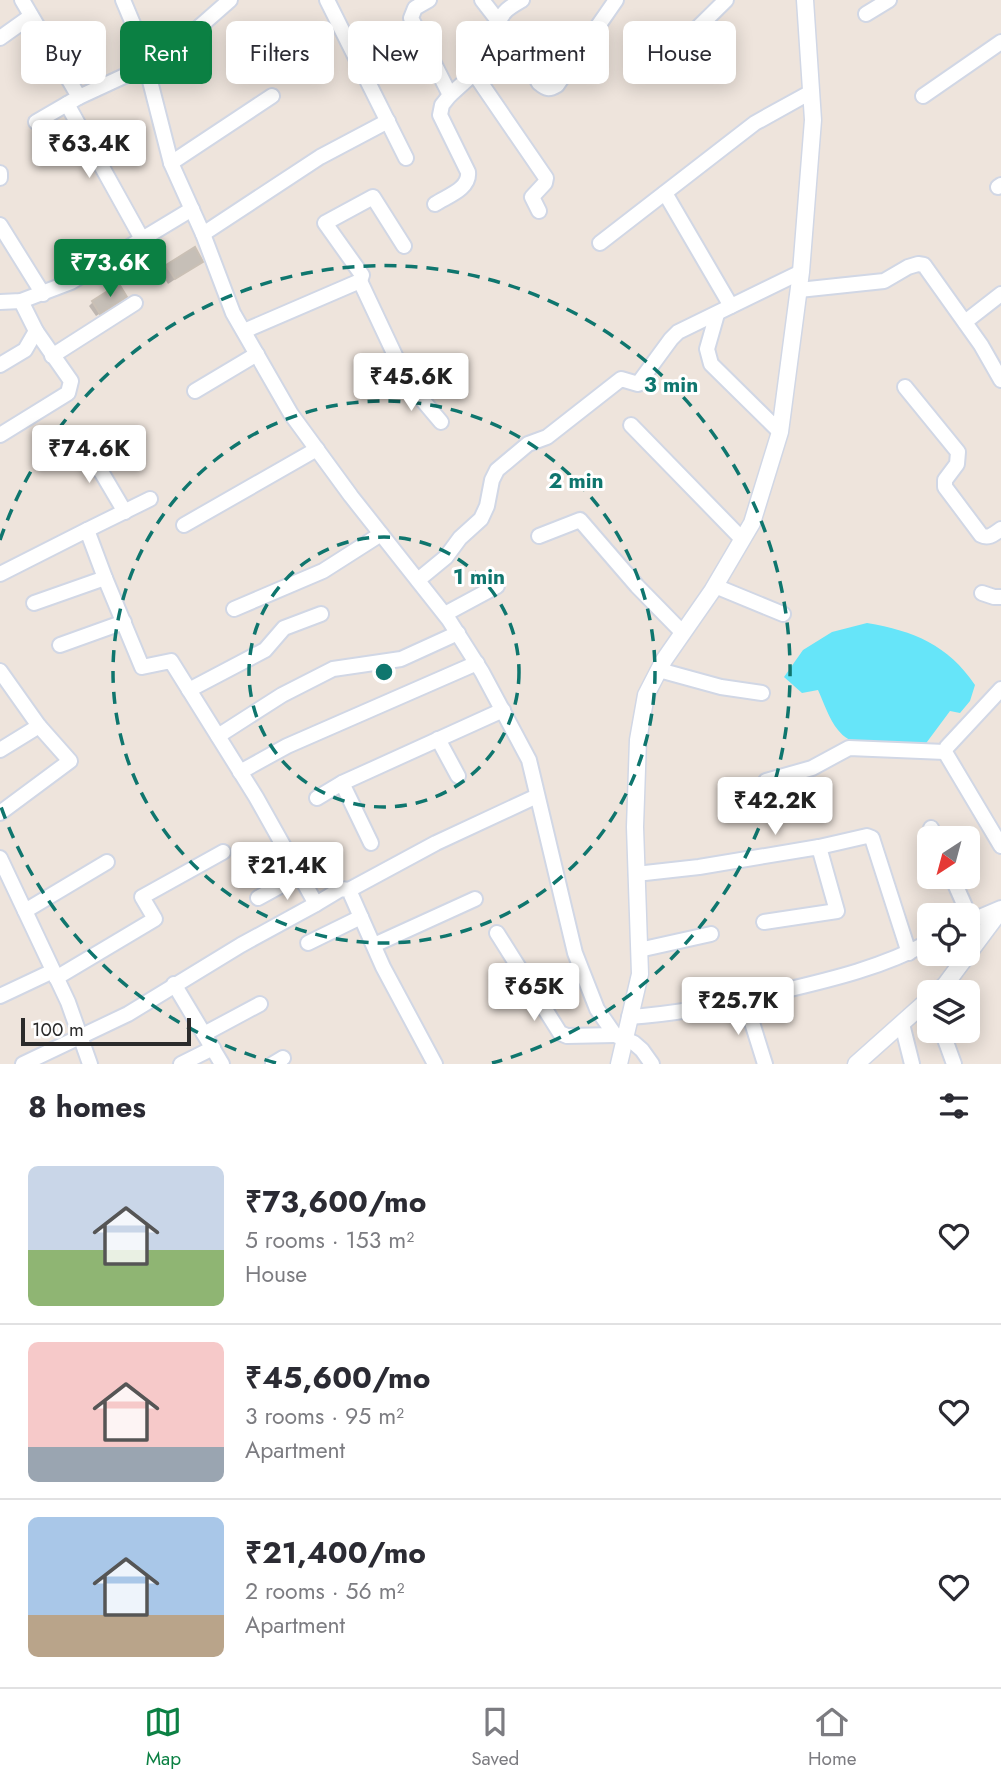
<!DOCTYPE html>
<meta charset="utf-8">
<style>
body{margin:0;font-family:Jost,sans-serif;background:#f7f7f7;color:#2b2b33;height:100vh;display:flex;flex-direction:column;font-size:26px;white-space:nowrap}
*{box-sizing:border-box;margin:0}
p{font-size:23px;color:#7c7c81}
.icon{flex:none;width:38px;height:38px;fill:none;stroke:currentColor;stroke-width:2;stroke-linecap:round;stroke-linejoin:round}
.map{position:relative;height:1064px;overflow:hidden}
.drawer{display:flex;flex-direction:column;background:#fff;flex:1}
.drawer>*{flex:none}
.banner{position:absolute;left:21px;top:21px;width:959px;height:63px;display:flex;gap:14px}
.needle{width:46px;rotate:216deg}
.fabs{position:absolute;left:917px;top:826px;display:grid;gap:14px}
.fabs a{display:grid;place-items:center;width:63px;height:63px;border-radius:10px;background:#fff;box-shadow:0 4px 18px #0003;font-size:35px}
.scale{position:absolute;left:21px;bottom:18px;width:170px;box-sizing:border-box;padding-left:7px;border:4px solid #2b2b2b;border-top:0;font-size:19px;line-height:24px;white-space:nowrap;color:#2b2b2b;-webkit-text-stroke:5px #fff;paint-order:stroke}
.price{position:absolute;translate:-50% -60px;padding:0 16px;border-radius:7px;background:#fff;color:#222;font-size:23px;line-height:46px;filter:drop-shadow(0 2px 4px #0008)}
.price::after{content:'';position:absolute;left:50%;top:42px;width:21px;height:16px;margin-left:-10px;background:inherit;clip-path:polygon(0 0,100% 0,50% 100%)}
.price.current{background:#0b8043;color:#fff}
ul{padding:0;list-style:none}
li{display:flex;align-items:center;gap:21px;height:175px;padding:0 28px}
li+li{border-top:2px solid #e1e1e2}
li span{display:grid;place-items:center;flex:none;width:196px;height:140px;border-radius:10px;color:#555}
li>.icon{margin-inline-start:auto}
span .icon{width:84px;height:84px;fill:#fffc;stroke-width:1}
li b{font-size:30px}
h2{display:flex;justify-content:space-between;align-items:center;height:84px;padding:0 28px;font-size:30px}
.chip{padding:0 24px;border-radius:10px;background:#fff;box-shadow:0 4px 18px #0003;font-size:24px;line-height:63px}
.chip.current{background:#0b8043;color:#fff}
.menu{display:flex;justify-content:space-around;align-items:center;height:98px;border-top:2px solid #e1e1e2;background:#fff;font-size:19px;color:#7c7c81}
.menu a{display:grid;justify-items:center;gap:4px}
.menu .current{color:#0b8043}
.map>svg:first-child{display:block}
.water{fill:#66e5f9}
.shadow{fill:#0003}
.building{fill:#c6bfb7;stroke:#cac0b5;stroke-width:2}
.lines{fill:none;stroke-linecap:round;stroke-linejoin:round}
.minor-casing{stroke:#d1d7e5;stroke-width:18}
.tertiary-casing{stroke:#d1d7e5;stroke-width:19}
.minor{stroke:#fff;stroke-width:14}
.tertiary{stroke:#fff;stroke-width:16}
.ring{fill:none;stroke:#0f766e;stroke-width:3.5;stroke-dasharray:12 9}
.centre{fill:#0f766e;stroke:#fff;stroke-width:3.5}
.ring-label{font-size:21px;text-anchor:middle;font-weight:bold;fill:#0f766e;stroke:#fff;stroke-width:6;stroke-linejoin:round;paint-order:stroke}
</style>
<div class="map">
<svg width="1001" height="1064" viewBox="0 0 1001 1064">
<rect width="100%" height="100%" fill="#eee4dc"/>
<!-- water -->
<path class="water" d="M867,623C914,631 948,645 975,685L970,701L960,713L950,711L924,746C897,746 857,754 838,730C829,719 824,703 818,690L802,693L784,677L803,650L832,632Z"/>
<!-- shadow -->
<g class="shadow">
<polygon points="145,250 149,256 145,260 119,275 116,270 120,266"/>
<polygon points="201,262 168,284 161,272 167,266"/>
<polygon points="121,300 96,316 89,306 93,302"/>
</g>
<!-- building -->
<g class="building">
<polygon points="195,247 203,262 175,279 166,265"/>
<polygon points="146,248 151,256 124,272 119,264"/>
<polygon points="119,284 127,297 100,314 92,301"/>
</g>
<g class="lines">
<!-- minor casing -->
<g class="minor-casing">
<g id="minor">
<polyline points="22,0 79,97 36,122"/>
<polyline points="123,0 139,38 171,163 203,234 233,313 291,414 351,496 449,620 482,672 529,760 575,953 597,1009 615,1035 634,1043 642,1050 652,1064"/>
<polyline points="327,0 406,158"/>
<polyline points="429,0 415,8 411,18 450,95"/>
<polyline points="482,0 499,22"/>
<polyline points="866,14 889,0"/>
<polyline points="0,38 31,16"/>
<path d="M513,38L499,22C503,10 512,6 522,0"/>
<polyline points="660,65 726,0"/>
<polyline points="474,73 546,178 545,183 532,197 539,211"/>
<polyline points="923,96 1001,42"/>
<polyline points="79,97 146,66 189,36 230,0"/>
<polyline points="67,104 142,239"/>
<polyline points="171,163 272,96"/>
<polyline points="0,173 0,178"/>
<polyline points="998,187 1001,185"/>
<polyline points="665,193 731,306"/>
<path d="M435,204C447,196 470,189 468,172L440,115L442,105L450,95L513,38L539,83C546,89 549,90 557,85L616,0"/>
<polyline points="0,225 43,294"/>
<polyline points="203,234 320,157 388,121"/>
<polyline points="600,243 755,123 811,92"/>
<polyline points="360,281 362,275 325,223 373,197 404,246"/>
<polyline points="799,290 884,281 908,267 918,264 924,265 981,345 1001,380"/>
<polyline points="0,302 21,301 71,282 192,209"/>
<polyline points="717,314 707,349 711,364 780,432"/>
<polyline points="965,322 1001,294"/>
<polyline points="244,331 360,281 408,383 441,422"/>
<polyline points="52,356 135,303"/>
<polyline points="0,365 25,350 36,331 21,301"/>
<path d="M905,387L958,452L957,464L945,480V487L981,535C989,539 994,534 1001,529"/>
<polyline points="195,391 257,354"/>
<polyline points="631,425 742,539"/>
<polyline points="0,435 68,393 71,381 36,331"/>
<polyline points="83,441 125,512"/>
<polyline points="184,525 317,449"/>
<polyline points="87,530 150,499"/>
<polyline points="539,536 580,520 637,586 683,633"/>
<polyline points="0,574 87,530 105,578 142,667 171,661 256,797 316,904 341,889 349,890 383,967 435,1064"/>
<polyline points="418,580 446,557 460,538 481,519 487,506 492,480 497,470 528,444 547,437 621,379 638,384 671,339 678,332 801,272"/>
<polyline points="715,586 783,614"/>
<polyline points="982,593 994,597 1001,597"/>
<polyline points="34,603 105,578"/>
<polyline points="234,609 323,571 381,534"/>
<polyline points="445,614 497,586"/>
<polyline points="60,645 124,622"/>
<polyline points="659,670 721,687 762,693"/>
<polyline points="0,671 39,726 0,750"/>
<polyline points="1001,689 947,747 945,752 1001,846"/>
<polyline points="189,690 265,650 284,628 321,614"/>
<polyline points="218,736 282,695 333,669 401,659 458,633"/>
<polyline points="438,739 458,776"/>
<polyline points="240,772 287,746 477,663"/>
<polyline points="766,781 812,768 849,748 945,752"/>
<polyline points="342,783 371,843"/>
<polyline points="317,798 342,783 503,710"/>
<polyline points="0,813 70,761 39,726"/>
<polyline points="931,828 936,838"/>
<polyline points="819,847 867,836 872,838 909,953"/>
<polyline points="0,858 68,1002 90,1064"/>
<polyline points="636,874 699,867 819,847 837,911 764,922"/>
<polyline points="952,877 971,920"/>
<polyline points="349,890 436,843 537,796"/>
<polyline points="258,898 300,875"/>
<polyline points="25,911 107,862"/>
<polyline points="968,922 1001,908"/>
<polyline points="497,933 560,1033 567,1036 615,1035"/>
<polyline points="308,943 361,917"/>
<polyline points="374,945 475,899"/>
<polyline points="639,950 711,934"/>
<polyline points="56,978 155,919 142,897 223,852"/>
<polyline points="174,984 222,1064"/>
<polyline points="0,996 53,971"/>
<polyline points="745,1000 765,1064"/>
<path d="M629,1017C680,1014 732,1003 782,991C833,979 883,967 929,942"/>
<polyline points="902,1024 912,1064"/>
<polyline points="942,1031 954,1064"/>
<polyline points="204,1034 260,1004"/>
<polyline points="23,1064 128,1014 241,945 316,904"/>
<polyline points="181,1064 213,1048"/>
<polyline points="273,1064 283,1058"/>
</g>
</g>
<!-- tertiary casing -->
<g class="tertiary-casing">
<g id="tertiary">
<polyline points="937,992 945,985 1001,910"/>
<polyline points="619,1064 640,974 635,827 638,740 646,695 664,660 712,591 752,523 780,432 801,272 813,120 805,0"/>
<polyline points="856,1064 929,999"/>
</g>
</g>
<!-- minor -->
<use href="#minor" class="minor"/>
<!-- tertiary -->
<use href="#tertiary" class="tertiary"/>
</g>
<!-- distance rings -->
<g class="ring">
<circle cx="384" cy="672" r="135"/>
<circle cx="384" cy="672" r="271"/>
<path d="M276 1063A406 406 0 0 1 0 804M0 540A406 406 0 1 1 492 1063"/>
</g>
<circle cx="384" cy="672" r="10" class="centre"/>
<g class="ring-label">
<text x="671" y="392">3 min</text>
<text x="576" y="488">2 min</text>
<text x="479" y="584">1 min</text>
</g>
</svg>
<div class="fabs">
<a><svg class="needle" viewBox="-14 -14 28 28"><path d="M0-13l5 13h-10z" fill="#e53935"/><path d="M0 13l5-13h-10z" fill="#7c7c81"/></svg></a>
<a><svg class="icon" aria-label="locate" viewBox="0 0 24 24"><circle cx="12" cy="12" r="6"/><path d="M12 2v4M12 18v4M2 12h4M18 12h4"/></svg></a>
<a><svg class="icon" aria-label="layers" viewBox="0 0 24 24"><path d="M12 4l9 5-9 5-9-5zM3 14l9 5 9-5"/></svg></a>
</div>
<div class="scale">100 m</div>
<b class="price" style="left:89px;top:180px">₹63.4K</b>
<b class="price current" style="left:110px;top:299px">₹73.6K</b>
<b class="price" style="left:411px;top:413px">₹45.6K</b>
<b class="price" style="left:89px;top:485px">₹74.6K</b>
<b class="price" style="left:775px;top:837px">₹42.2K</b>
<b class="price" style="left:287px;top:902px">₹21.4K</b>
<b class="price" style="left:534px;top:1023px">₹65K</b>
<b class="price" style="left:738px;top:1037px">₹25.7K</b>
<div class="banner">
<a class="chip">Buy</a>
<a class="chip current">Rent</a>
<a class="chip">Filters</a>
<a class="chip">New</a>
<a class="chip">Apartment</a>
<a class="chip">House</a>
</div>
</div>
<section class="drawer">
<h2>8 homes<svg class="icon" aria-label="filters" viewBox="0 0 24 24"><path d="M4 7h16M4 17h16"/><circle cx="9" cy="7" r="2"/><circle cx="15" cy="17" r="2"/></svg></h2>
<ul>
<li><span style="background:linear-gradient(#c9d6e8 60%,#8fb573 0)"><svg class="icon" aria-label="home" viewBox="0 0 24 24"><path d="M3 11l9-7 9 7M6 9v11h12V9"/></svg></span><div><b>₹73,600/mo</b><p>5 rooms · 153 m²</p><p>House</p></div><svg class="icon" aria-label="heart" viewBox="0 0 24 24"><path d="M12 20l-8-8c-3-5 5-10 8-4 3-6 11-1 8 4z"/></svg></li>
<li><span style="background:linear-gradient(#f6c9c9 75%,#9aa5b1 0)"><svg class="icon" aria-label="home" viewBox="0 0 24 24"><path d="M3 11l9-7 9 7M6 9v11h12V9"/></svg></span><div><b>₹45,600/mo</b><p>3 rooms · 95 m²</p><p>Apartment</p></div><svg class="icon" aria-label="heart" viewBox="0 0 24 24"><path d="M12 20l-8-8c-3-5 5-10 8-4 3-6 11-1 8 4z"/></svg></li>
<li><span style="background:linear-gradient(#a9c7e8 70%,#b9a48a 0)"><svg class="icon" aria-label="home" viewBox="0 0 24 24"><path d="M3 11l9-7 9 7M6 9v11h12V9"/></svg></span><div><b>₹21,400/mo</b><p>2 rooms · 56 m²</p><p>Apartment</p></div><svg class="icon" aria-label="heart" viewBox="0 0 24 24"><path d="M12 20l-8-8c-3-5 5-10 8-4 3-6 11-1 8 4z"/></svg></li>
</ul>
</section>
<nav class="menu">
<a class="current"><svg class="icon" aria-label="map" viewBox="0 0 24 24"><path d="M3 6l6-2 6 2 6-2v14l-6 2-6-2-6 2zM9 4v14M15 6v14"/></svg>Map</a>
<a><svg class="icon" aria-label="saved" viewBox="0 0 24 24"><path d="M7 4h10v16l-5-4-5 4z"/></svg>Saved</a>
<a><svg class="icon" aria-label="home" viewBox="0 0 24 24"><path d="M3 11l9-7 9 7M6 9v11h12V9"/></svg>Home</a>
</nav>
